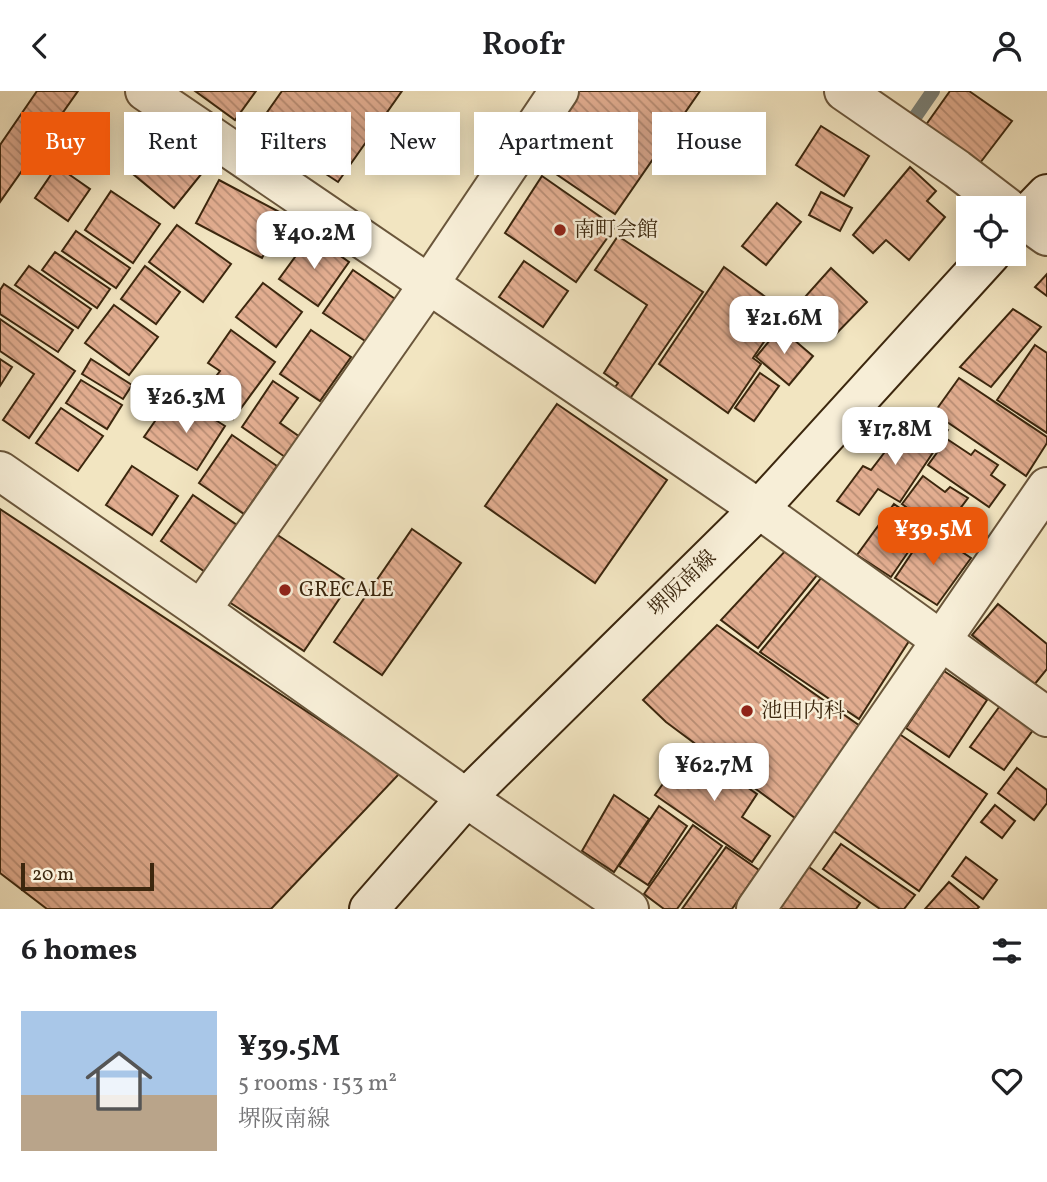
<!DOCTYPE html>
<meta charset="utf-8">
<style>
body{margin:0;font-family:Vollkorn,"Noto Serif JP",serif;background:#f6f6f6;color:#202124;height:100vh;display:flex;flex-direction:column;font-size:26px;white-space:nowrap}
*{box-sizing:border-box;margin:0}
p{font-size:23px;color:#757577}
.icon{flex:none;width:38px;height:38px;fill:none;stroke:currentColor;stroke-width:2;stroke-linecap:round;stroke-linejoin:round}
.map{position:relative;height:818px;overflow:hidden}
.side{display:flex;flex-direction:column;background:#fff;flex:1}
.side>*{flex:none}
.top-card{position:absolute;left:21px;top:21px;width:1006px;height:63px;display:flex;gap:14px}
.buttons{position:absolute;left:956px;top:105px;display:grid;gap:14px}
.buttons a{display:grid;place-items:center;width:70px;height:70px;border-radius:0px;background:#fff;box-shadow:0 4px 18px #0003;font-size:35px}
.scale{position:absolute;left:21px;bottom:18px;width:133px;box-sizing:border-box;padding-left:7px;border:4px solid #3c270e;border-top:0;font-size:19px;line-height:24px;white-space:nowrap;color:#3c270e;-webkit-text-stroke:5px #f7eed7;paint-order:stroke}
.price{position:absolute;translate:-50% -60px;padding:0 16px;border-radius:14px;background:#fff;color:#222;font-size:23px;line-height:46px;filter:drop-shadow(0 2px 4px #0008)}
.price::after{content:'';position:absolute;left:50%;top:42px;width:21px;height:16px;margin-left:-10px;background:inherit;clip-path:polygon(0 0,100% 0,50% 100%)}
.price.on{background:#ea580c;color:#fff}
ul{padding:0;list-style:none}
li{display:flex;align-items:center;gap:21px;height:175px;padding:0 21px}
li+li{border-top:2px solid #e0e0e0}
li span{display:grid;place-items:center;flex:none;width:196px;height:140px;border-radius:0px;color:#555}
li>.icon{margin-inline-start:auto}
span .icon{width:84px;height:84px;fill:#fffc;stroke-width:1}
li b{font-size:30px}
h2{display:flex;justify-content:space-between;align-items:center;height:84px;padding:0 21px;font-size:30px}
.pill{padding:0 24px;border-radius:0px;background:#fff;box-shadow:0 4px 18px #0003;font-size:24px;line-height:63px}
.pill.on{background:#ea580c;color:#fff}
header{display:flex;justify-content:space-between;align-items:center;height:91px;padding:0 21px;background:#fff;font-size:32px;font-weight:600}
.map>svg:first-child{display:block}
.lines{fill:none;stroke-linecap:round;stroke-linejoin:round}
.stream{stroke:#798078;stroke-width:14}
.building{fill:url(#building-back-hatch);stroke:#3c270e;stroke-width:2}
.minor-casing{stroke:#6a563b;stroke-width:42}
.tertiary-casing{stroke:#6a563b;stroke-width:42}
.secondary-casing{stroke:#3c270e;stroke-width:42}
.minor{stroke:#f7eed7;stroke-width:38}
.tertiary{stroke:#f7eed7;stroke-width:38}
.secondary{stroke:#f7eed7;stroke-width:38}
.poi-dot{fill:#8f2418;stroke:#f7eed7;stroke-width:2.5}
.labels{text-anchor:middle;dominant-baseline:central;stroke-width:5;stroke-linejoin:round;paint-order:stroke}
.poi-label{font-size:21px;fill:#3c270e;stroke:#f7eed7;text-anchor:start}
.street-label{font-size:21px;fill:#3c270e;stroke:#f7eed7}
</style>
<header><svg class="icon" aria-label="back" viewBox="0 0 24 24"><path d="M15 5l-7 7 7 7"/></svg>Roofr<svg class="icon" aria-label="person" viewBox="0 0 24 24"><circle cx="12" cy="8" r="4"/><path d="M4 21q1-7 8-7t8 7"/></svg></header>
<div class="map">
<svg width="1047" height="818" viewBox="0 0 1047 818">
<defs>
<pattern id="building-back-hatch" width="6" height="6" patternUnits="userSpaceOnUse" patternTransform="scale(1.75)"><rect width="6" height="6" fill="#e2ad90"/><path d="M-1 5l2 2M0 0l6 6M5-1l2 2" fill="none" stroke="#b88d74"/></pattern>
</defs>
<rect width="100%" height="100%" fill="#f2e5c1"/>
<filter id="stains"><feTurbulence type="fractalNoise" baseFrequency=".00286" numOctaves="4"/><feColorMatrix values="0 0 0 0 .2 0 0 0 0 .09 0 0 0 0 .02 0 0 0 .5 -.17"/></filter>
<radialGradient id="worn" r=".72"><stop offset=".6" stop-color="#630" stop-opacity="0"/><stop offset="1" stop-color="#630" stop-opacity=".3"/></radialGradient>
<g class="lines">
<!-- stream -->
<polyline class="stream" points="913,29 933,0"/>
</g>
<!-- building -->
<g class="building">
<polygon points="37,0 78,0 0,111 0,54"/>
<polygon points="195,0 256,0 235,29"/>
<polygon points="282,0 402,0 338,91 256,37"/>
<polygon points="576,0 700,0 615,123 531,66"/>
<polygon points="950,0 969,0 1012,30 977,76 923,38"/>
<polygon points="821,35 869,65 844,105 796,74"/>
<polygon points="162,47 176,58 184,50 211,71 174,117 133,83"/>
<polygon points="57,75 90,98 68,130 35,107"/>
<polygon points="910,76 936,100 927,110 945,126 909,169 886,149 873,162 853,144"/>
<polygon points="542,85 615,136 576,191 505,142"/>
<polygon points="219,89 285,124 262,167 196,132"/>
<polygon points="111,100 160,133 133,172 85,139"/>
<polygon points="821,101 852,117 840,140 809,124"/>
<polygon points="777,112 801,131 766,174 742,155"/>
<polygon points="177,134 231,173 203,211 149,171"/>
<polygon points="76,140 130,177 116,197 62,160"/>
<polygon points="311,144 349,171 318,215 279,188"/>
<polygon points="618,145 703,201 627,312 611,302 618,292 604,282 647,214 595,179"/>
<polygon points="55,161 110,198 97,217 42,179"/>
<polygon points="524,170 568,200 543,236 499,206"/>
<polygon points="29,175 91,218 78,237 15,194"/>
<polygon points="145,175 180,201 156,233 121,208"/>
<polygon points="724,176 785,220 753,267 761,273 728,322 659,273"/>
<polygon points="831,177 867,211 834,245 796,216"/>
<polygon points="353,179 398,210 368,252 323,222"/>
<polygon points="1047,183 1047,205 1035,196"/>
<polygon points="263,192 302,221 276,256 236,226"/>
<polygon points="4,193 73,239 58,261 0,223 0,199"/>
<polygon points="114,214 158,246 129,284 85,252"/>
<polygon points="1013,218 1041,236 991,296 960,276"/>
<polygon points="0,228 75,280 29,347 3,329 34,283 0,260"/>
<polygon points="780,237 813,265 789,294 756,266"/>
<polygon points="231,239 275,271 233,328 201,305 220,280 208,272"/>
<polygon points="311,239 351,266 320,310 280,283"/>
<polygon points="1035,254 1047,262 1047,342 997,309"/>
<polygon points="0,268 12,276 0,295"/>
<polygon points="91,268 132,294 123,308 82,283"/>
<polygon points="760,282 779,295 754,330 735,317"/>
<polygon points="959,287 1047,346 1047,352 1026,385 934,322"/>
<polygon points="81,289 122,314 107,338 66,312"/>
<polygon points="273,290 298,307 280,332 300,346 285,366 242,336"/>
<polygon points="557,313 667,389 595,492 485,415"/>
<polygon points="193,315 225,335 197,379 144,346 164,317 184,329"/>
<polygon points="61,317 103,345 78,380 36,352"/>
<polygon points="924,322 948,339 900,411 878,398 859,424 837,410 863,375 871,379 891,353 898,356"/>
<polygon points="232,344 277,375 244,423 199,392"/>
<polygon points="947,348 971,364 975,359 998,374 991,384 1005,394 989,416 928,374"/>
<polygon points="132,375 178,405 152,444 106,414"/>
<polygon points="923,385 945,401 950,396 968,407 959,419 979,433 961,456 902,413"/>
<polygon points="193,404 240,436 208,483 161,450"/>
<polygon points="894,413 926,435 891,486 857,464"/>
<polygon points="0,418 400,682 271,818 47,818 0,782"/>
<polygon points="412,438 461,472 382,584 334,551"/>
<polygon points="928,438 971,467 937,514 895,487"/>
<polygon points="270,439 350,492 304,560 220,505"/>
<polygon points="787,458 818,483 758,557 721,529"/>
<polygon points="821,487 911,547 859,628 760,561"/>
<polygon points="998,513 1047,553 1047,578 1034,594 972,544"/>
<polygon points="717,534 860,635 795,727 666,631 643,609"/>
<polygon points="944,580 987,609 949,666 906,637"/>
<polygon points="1002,612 1036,635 1004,679 970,656"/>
<polygon points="895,640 987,703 919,800 828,736"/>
<polygon points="689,656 757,703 742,726 770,745 752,771 655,704"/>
<polygon points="1017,677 1047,699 1047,712 1034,729 998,702"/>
<polygon points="614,704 649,728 614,781 582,760"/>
<polygon points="995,714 1015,730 1002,747 981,731"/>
<polygon points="659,715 687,735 648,794 619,775"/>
<polygon points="693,734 722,755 677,818 664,818 644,803"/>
<polygon points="841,753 915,804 904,818 880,818 823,778"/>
<polygon points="726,756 759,779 732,818 682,818"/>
<polygon points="966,766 997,789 983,808 952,785"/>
<polygon points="799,769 860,812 856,818 765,818"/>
<polygon points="949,791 979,816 977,818 925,818"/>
</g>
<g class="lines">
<!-- minor casing -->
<g class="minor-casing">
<g id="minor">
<polyline points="145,0 759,418 1047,626"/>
<polyline points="844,0 957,78 1008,117"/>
<polyline points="1013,121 1047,145"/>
<polyline points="201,519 429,193 559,0"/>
<polyline points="466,707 629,818"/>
<polyline points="756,818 1047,396"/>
</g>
</g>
<!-- tertiary casing -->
<g class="tertiary-casing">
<polyline id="tertiary" points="0,380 201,519 466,707"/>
</g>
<!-- secondary casing -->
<g class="secondary-casing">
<g id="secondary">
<polyline points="1013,138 1047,103"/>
<polyline points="369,818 466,707 759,418 991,163"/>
</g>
</g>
<!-- minor -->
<use href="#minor" class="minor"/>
<!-- tertiary -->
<use href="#tertiary" class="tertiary"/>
<!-- secondary -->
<use href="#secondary" class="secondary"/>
</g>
<!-- markers -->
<g class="poi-dot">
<circle cx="560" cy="139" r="7"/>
<circle cx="285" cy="499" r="7"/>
<circle cx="747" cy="620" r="7"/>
</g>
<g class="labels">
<!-- poi labels -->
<g class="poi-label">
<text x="574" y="139">南町会館</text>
<text x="299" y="499">GRECALE</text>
<text x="761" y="620">池田内科</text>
</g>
<!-- street labels -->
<g class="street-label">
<text transform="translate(683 493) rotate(-44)">堺阪南線</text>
</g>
</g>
<rect width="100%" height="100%" filter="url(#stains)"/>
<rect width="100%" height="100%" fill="url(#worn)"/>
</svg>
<div class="buttons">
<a><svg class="icon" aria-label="locate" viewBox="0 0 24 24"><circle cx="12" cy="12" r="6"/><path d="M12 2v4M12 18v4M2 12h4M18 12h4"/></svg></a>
</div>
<div class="scale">20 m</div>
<b class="price" style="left:314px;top:180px">¥40.2M</b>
<b class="price" style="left:784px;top:265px">¥21.6M</b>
<b class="price" style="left:186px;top:344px">¥26.3M</b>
<b class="price" style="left:895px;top:376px">¥17.8M</b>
<b class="price on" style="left:933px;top:476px">¥39.5M</b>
<b class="price" style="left:714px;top:712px">¥62.7M</b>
<div class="top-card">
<a class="pill on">Buy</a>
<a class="pill">Rent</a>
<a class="pill">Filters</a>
<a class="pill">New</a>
<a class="pill">Apartment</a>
<a class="pill">House</a>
</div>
</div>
<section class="side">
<h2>6 homes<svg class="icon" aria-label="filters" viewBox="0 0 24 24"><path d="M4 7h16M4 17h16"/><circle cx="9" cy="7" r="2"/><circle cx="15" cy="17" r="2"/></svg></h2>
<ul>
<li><span style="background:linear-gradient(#a9c7e8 60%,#b9a48a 0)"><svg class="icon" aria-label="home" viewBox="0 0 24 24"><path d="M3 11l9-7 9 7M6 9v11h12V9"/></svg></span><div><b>¥39.5M</b><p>5 rooms · 153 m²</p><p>堺阪南線</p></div><svg class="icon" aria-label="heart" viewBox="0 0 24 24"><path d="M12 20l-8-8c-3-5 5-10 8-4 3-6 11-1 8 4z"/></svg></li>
</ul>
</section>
